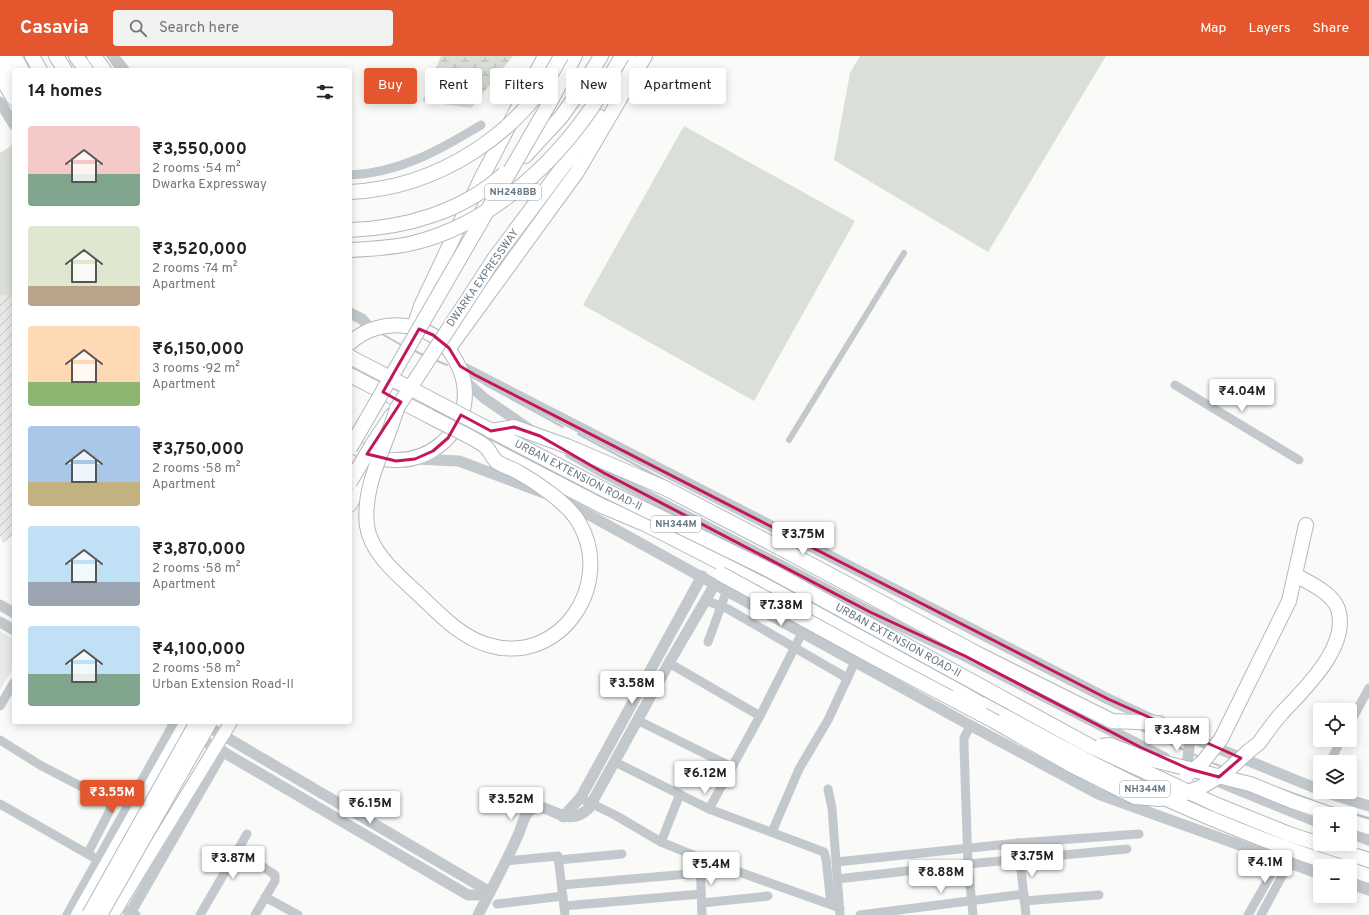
<!DOCTYPE html>
<meta charset="utf-8">
<style>
body{margin:0;font-family:Overpass,sans-serif;background:#f2f2f2;color:#222;height:100vh;display:flex;flex-direction:column;font-size:15px;white-space:nowrap}
*{box-sizing:border-box;margin:0}
p{font-size:13px;color:#767676}
.icon{flex:none;width:22px;height:22px;fill:none;stroke:currentColor;stroke-width:2;stroke-linecap:round;stroke-linejoin:round}
.map{position:relative;flex:1;overflow:hidden}
.side{position:absolute;left:12px;top:12px;width:340px;height:656px;display:flex;flex-direction:column;background:#fff;border-radius:4px;box-shadow:0 2px 10px #0003}
.side>*{flex:none}
.top-card{position:absolute;left:364px;top:12px;width:380px;height:36px;display:flex;gap:8px}
.buttons{position:absolute;left:1313px;top:647px;display:grid;gap:8px}
.buttons a{display:grid;place-items:center;width:44px;height:44px;border-radius:4px;background:#fff;box-shadow:0 2px 10px #0003;font-size:20px}
.price{position:absolute;translate:-50% -34px;padding:0 9px;border-radius:4px;background:#fff;color:#222;font-size:13px;line-height:26px;filter:drop-shadow(0 1px 2px #0008)}
.price::after{content:'';position:absolute;left:50%;top:24px;width:12px;height:9px;margin-left:-6px;background:inherit;clip-path:polygon(0 0,100% 0,50% 100%)}
.price.current{background:#e4572e;color:#fff}
ul{padding:0;list-style:none}
li{display:flex;align-items:center;gap:12px;height:100px;padding:0 16px}
li span{display:grid;place-items:center;flex:none;width:112px;height:80px;border-radius:4px;color:#555}
li>.icon{margin-inline-start:auto}
span .icon{width:48px;height:48px;fill:#fffc;stroke-width:1}
li b{font-size:17px}
h2{display:flex;justify-content:space-between;align-items:center;height:48px;padding:0 16px;font-size:17px}
.tag{padding:0 14px;border-radius:4px;background:#fff;box-shadow:0 2px 10px #0003;font-size:14px;line-height:36px}
.tag.current{background:#e4572e;color:#fff}
header{display:flex;align-items:center;gap:24px;box-sizing:border-box;height:56px;padding:0 20px;background:#e4572e;color:#fff}
header strong{font-size:19px}
nav{display:flex;gap:22px;margin-inline-start:auto;font-size:14px}
.search{width:280px;height:36px;background:#f2f2f2;display:flex;align-items:center;gap:10px;box-sizing:border-box;padding:0 14px;border-radius:4px;color:#767676;font-size:15px}
.map>svg:first-child{display:block}
.built{fill:#e8e9e9}
.industrial{fill:url(#industrial-furrows)}
.grass{fill:#dadfd7}
.wetland{fill:url(#wetland-marsh)}
.lines{fill:none;stroke-linecap:round;stroke-linejoin:round}
.stream{stroke:#bbc7cb;stroke-width:2}
.secondary-casing{stroke:#b3babf;stroke-width:14}
.trunk-casing{stroke:#b4b9bd;stroke-width:16}
.pedestrian{stroke:#c3c8cc;stroke-width:6}
.minor{stroke:#c3c8cc;stroke-width:9}
.tertiary{stroke:#c3c8cc;stroke-width:11}
.secondary{stroke:#fff;stroke-width:12}
.trunk{stroke:#fff;stroke-width:14}
.trunk-bridge-casing{stroke:#b4b9bd;stroke-width:16;stroke-linecap:butt}
.trunk-bridge{stroke:#fff;stroke-width:14}
.marked{fill:none;stroke:#c2185b;stroke-width:3;stroke-linejoin:round}
.labels{text-anchor:middle;dominant-baseline:central;stroke-width:4;stroke-linejoin:round;paint-order:stroke}
.shield{fill:#fff;stroke:#939fa8;stroke-width:1}
.shield-label{font-size:10px;font-weight:bold;fill:#657683}
.street-label{font-size:11px;fill:#657683;stroke:#fff}
</style>
<header>
<strong>Casavia</strong>
<div class="search"><svg class="icon" aria-label="search" viewBox="0 0 24 24"><circle cx="10" cy="10" r="6"/><path d="M15 15l6 6"/></svg>Search here</div>
<nav><a>Map</a><a>Layers</a><a>Share</a></nav>
</header>
<div class="map">
<svg width="1369" height="859" viewBox="0 0 1369 859">
<defs>
<pattern id="industrial-furrows" width="10" height="10" patternUnits="userSpaceOnUse"><rect width="10" height="10" fill="#e8e9e9"/><path d="M-1 1l2-2M0 10L10 0M9 11l2-2" fill="none" stroke="#c0c1c2"/></pattern>
<pattern id="wetland-marsh" width="20" height="14" patternUnits="userSpaceOnUse"><rect width="20" height="14" fill="#dadfd7"/><path d="M1 5h8M5 5V1M11 12h8M15 12V8" fill="none" stroke="#b4b9b4"/></pattern>
</defs>
<rect width="100%" height="100%" fill="#fafaf8"/>
<!-- built -->
<polygon class="built" points="0,575 14,583 14,610 0,634"/>
<!-- industrial -->
<polygon class="industrial" points="14,238 14,478 3,487 0,479 0,240"/>
<!-- grass -->
<g class="grass">
<polygon points="860,0 1106,0 988,196 834,104 850,17"/>
<polygon points="684,70 855,165 754,345 583,249"/>
<polygon points="14,88 14,238 0,240 0,97"/>
</g>
<!-- wetland -->
<polygon class="wetland" points="441,0 513,0 471,52 422,45"/>
<g class="lines">
<!-- stream -->
<g class="stream">
<polyline points="107,0 117,14"/>
<polyline points="382,278 403,290"/>
<polyline points="413,294 425,300"/>
<polyline points="435,304 447,309"/>
<polyline points="484,328 563,371"/>
<polyline points="578,378 668,426"/>
<polyline points="1137,672 1184,694"/>
<polyline points="1193,698 1201,702"/>
<polyline points="1210,706 1223,711"/>
<polyline points="1278,732 1312,744"/>
<polyline points="1331,751 1369,762"/>
</g>
<!-- secondary casing -->
<g class="secondary-casing">
<g id="secondary">
<polyline points="350,450 372,410"/>
<polyline points="77,859 186,666"/>
<polyline points="113,859 231,666"/>
</g>
</g>
<!-- trunk casing -->
<g class="trunk-casing">
<g id="trunk">
<polyline points="0,0 14,25"/>
<polyline points="14,0 22,14"/>
<polyline points="32,0 40,14"/>
<polyline points="56,0 65,14"/>
<polyline points="76,0 86,14"/>
<polyline points="94,0 104,14"/>
<polyline points="0,19 14,43"/>
<polyline points="620,30 624,23 629,0"/>
<polyline points="549,48 575,0"/>
<polyline points="525,100 561,61 583,30 601,0"/>
<polyline points="494,203 600,61"/>
<polyline points="414,271 421,250 481,123 545,0"/>
<path d="M350,287C365,273 386,267 406,270C425,272 443,283 453,300C496,368 413,437 350,387"/>
<polyline points="449,292 577,116 645,0"/>
<polyline points="350,319 429,360"/>
<polyline points="372,389 392,359"/>
<polyline points="486,390 602,450 645,468 764,529 960,636"/>
<polyline points="780,492 978,598 1112,665 1159,667"/>
<polyline points="1221,683 1289,545 1306,469"/>
<path d="M1250,694L1259,687C1266,677 1273,667 1281,658C1304,633 1350,591 1338,553C1333,538 1312,528 1299,521"/>
<polyline points="1292,745 1330,758"/>
<polyline points="1350,765 1369,771"/>
<polyline points="1350,813 1369,820"/>
</g>
</g>
<!-- pedestrian -->
<polyline class="pedestrian" points="789,384 904,197"/>
<!-- minor -->
<g class="minor">
<path d="M350,119C399,117 440,94 481,69"/>
<polyline points="1175,329 1299,404"/>
<polyline points="705,544 728,553 847,622"/>
<polyline points="708,586 727,534"/>
<polyline points="669,607 760,660"/>
<polyline points="0,650 14,626"/>
<polyline points="637,664 732,711"/>
<polyline points="1350,667 1369,632"/>
<polyline points="970,670 964,682 964,690 968,808 973,859"/>
<polyline points="0,684 40,709 107,744 111,750 110,754 88,797"/>
<polyline points="615,706 709,753 760,660 802,577"/>
<polyline points="1330,706 1341,684"/>
<polyline points="1313,732 1320,722"/>
<polyline points="828,733 832,752 840,859"/>
<polyline points="680,738 661,786 700,802 840,852"/>
<polyline points="580,742 615,759 661,786"/>
<polyline points="0,748 93,801"/>
<polyline points="709,753 824,796 826,803 831,848"/>
<polyline points="772,776 799,713 828,664 855,606"/>
<polyline points="1018,787 1026,859"/>
<polyline points="238,794 275,819 275,825 255,859"/>
<polyline points="700,802 702,859"/>
<polyline points="558,804 622,798"/>
<polyline points="506,805 558,800 565,859"/>
<polyline points="836,806 1018,787 1139,778"/>
<polyline points="837,823 968,808 1127,793"/>
<polyline points="562,829 700,817"/>
<polyline points="265,841 298,859"/>
<polyline points="1024,845 1099,839"/>
<polyline points="702,847 768,840"/>
<polyline points="497,848 563,840"/>
<polyline points="119,850 136,859"/>
<polyline points="564,850 701,838"/>
<polyline points="200,859 247,778"/>
<polyline points="860,859 1024,838"/>
<polyline points="1248,859 1280,803"/>
<polyline points="1261,859 1289,807"/>
</g>
<!-- tertiary -->
<g class="tertiary">
<polyline points="113,0 124,14"/>
<polyline points="0,46 14,69"/>
<polyline points="350,257 362,263 371,274"/>
<polyline points="460,310 1108,643 1190,681 1320,734"/>
<polyline points="464,324 484,342 529,373"/>
<polyline points="570,397 604,417 870,556 965,600 1165,702"/>
<polyline points="415,403 459,405 544,437"/>
<polyline points="564,445 964,666 1098,738 1320,818"/>
<polyline points="0,549 14,557"/>
<polyline points="0,566 14,574"/>
<polyline points="172,666 468,839 477,839 490,836"/>
<polyline points="202,667 490,836"/>
<polyline points="1187,712 1190,681"/>
<polyline points="1219,726 1320,767"/>
<polyline points="1324,736 1369,750"/>
<polyline points="563,761 581,741 702,520"/>
<polyline points="1350,777 1369,784"/>
<polyline points="1350,828 1369,834"/>
<polyline points="68,859 175,667"/>
<polyline points="129,859 223,695"/>
<path d="M478,859C492,832 507,805 519,777C522,770 524,757 532,753C548,744 566,775 589,752L669,607L715,528"/>
</g>
<!-- secondary -->
<use href="#secondary" class="secondary"/>
<!-- trunk -->
<use href="#trunk" class="trunk"/>
<!-- trunk-bridge casing -->
<g class="trunk-bridge-casing">
<g id="trunk-bridge">
<path d="M350,136C437,132 522,78 561,0"/>
<path d="M350,174C405,172 462,156 504,118"/>
<path d="M350,194C371,193 393,192 413,187C487,169 551,112 593,50C603,34 612,17 622,0"/>
<path id="s1" d="M350,301L609,436L771,515L1090,690L1217,749L1289,778L1369,804"/>
<path d="M429,360C441,367 478,383 486,391C490,395 492,401 496,405C502,410 511,412 518,416C536,426 567,447 578,465C616,526 561,611 488,589C458,580 438,556 415,535C397,518 371,497 367,470C362,429 386,391 397,352L494,203"/>
<polyline points="491,375 514,371 567,390 665,432 780,492"/>
<polyline points="350,392 549,48"/>
<polyline points="350,426 372,389"/>
<polyline points="721,518 877,603 994,665 1071,709 1135,741 1160,743 1186,737 1201,731 1225,717 1250,694"/>
<polyline points="960,636 981,648"/>
<path d="M1006,661C1049,684 1092,708 1136,729C1202,760 1270,788 1339,810"/>
<polyline points="1101,690 1110,689 1141,701 1250,728 1292,745"/>
<polyline points="1187,719 1202,707 1221,683"/>
<polyline points="89,859 197,666"/>
<polyline points="100,859 210,666"/>
</g>
</g>
<!-- trunk-bridge -->
<use href="#trunk-bridge" class="trunk-bridge"/>
</g>
<!-- marked area -->
<path class="marked" d="M419,273L433,279L449,292L460,310L475,319L1108,643L1241,702L1219,721L1189,713L1142,692L965,600L870,556L604,417L540,380L514,371L491,375L461,359L448,382L433,395L415,403L396,405L367,398L401,346L383,336Z"/>
<g class="labels">
<!-- shield labels -->
<g class="shield">
<rect x="485" y="128" width="56" height="16" rx="3"/>
<rect x="651" y="460" width="50" height="16" rx="3"/>
<rect x="1120" y="725" width="50" height="16" rx="3"/>
</g>
<g class="shield-label">
<text x="513" y="136">NH248BB</text>
<text x="676" y="468">NH344M</text>
<text x="1145" y="733">NH344M</text>
</g>
<!-- street labels -->
<g class="street-label">
<text transform="translate(483 222) rotate(-55)">DWARKA EXPRESSWAY</text>
<text stroke="none"><textPath href="#s1" startOffset="257">URBAN EXTENSION ROAD-II</textPath></text>
<text stroke="none"><textPath href="#s1" startOffset="617">URBAN EXTENSION ROAD-II</textPath></text>
</g>
</g>
</svg>
<div class="buttons">
<a><svg class="icon" aria-label="locate" viewBox="0 0 24 24"><circle cx="12" cy="12" r="6"/><path d="M12 2v4M12 18v4M2 12h4M18 12h4"/></svg></a>
<a><svg class="icon" aria-label="layers" viewBox="0 0 24 24"><path d="M12 4l9 5-9 5-9-5zM3 14l9 5 9-5"/></svg></a>
<a>+</a>
<a>−</a>
</div>
<b class="price" style="left:1242px;top:357px">₹4.04M</b>
<b class="price" style="left:803px;top:500px">₹3.75M</b>
<b class="price" style="left:781px;top:571px">₹7.38M</b>
<b class="price" style="left:632px;top:649px">₹3.58M</b>
<b class="price" style="left:1177px;top:696px">₹3.48M</b>
<b class="price" style="left:705px;top:739px">₹6.12M</b>
<b class="price current" style="left:112px;top:758px">₹3.55M</b>
<b class="price" style="left:511px;top:765px">₹3.52M</b>
<b class="price" style="left:370px;top:769px">₹6.15M</b>
<b class="price" style="left:1032px;top:822px">₹3.75M</b>
<b class="price" style="left:233px;top:824px">₹3.87M</b>
<b class="price" style="left:1265px;top:828px">₹4.1M</b>
<b class="price" style="left:711px;top:830px">₹5.4M</b>
<b class="price" style="left:941px;top:838px">₹8.88M</b>
<div class="top-card">
<a class="tag current">Buy</a>
<a class="tag">Rent</a>
<a class="tag">Filters</a>
<a class="tag">New</a>
<a class="tag">Apartment</a>
</div>
<section class="side">
<h2>14 homes<svg class="icon" aria-label="filters" viewBox="0 0 24 24"><path d="M4 7h16M4 17h16"/><circle cx="9" cy="7" r="2"/><circle cx="15" cy="17" r="2"/></svg></h2>
<ul>
<li><span style="background:linear-gradient(#f6c9c9 60%,#7fa58c 0)"><svg class="icon" aria-label="home" viewBox="0 0 24 24"><path d="M3 11l9-7 9 7M6 9v11h12V9"/></svg></span><div><b>₹3,550,000</b><p>2 rooms · 54 m²</p><p>Dwarka Expressway</p></div></li>
<li><span style="background:linear-gradient(#dfe7d0 75%,#b9a48a 0)"><svg class="icon" aria-label="home" viewBox="0 0 24 24"><path d="M3 11l9-7 9 7M6 9v11h12V9"/></svg></span><div><b>₹3,520,000</b><p>2 rooms · 74 m²</p><p>Apartment</p></div></li>
<li><span style="background:linear-gradient(#ffd9b3 70%,#8fb573 0)"><svg class="icon" aria-label="home" viewBox="0 0 24 24"><path d="M3 11l9-7 9 7M6 9v11h12V9"/></svg></span><div><b>₹6,150,000</b><p>3 rooms · 92 m²</p><p>Apartment</p></div></li>
<li><span style="background:linear-gradient(#a9c7e8 70%,#c2b280 0)"><svg class="icon" aria-label="home" viewBox="0 0 24 24"><path d="M3 11l9-7 9 7M6 9v11h12V9"/></svg></span><div><b>₹3,750,000</b><p>2 rooms · 58 m²</p><p>Apartment</p></div></li>
<li><span style="background:linear-gradient(#bfe0f5 70%,#9aa5b1 0)"><svg class="icon" aria-label="home" viewBox="0 0 24 24"><path d="M3 11l9-7 9 7M6 9v11h12V9"/></svg></span><div><b>₹3,870,000</b><p>2 rooms · 58 m²</p><p>Apartment</p></div></li>
<li><span style="background:linear-gradient(#bfe0f5 60%,#7fa58c 0)"><svg class="icon" aria-label="home" viewBox="0 0 24 24"><path d="M3 11l9-7 9 7M6 9v11h12V9"/></svg></span><div><b>₹4,100,000</b><p>2 rooms · 58 m²</p><p>Urban Extension Road-II</p></div></li>
</ul>
</section>
</div>
